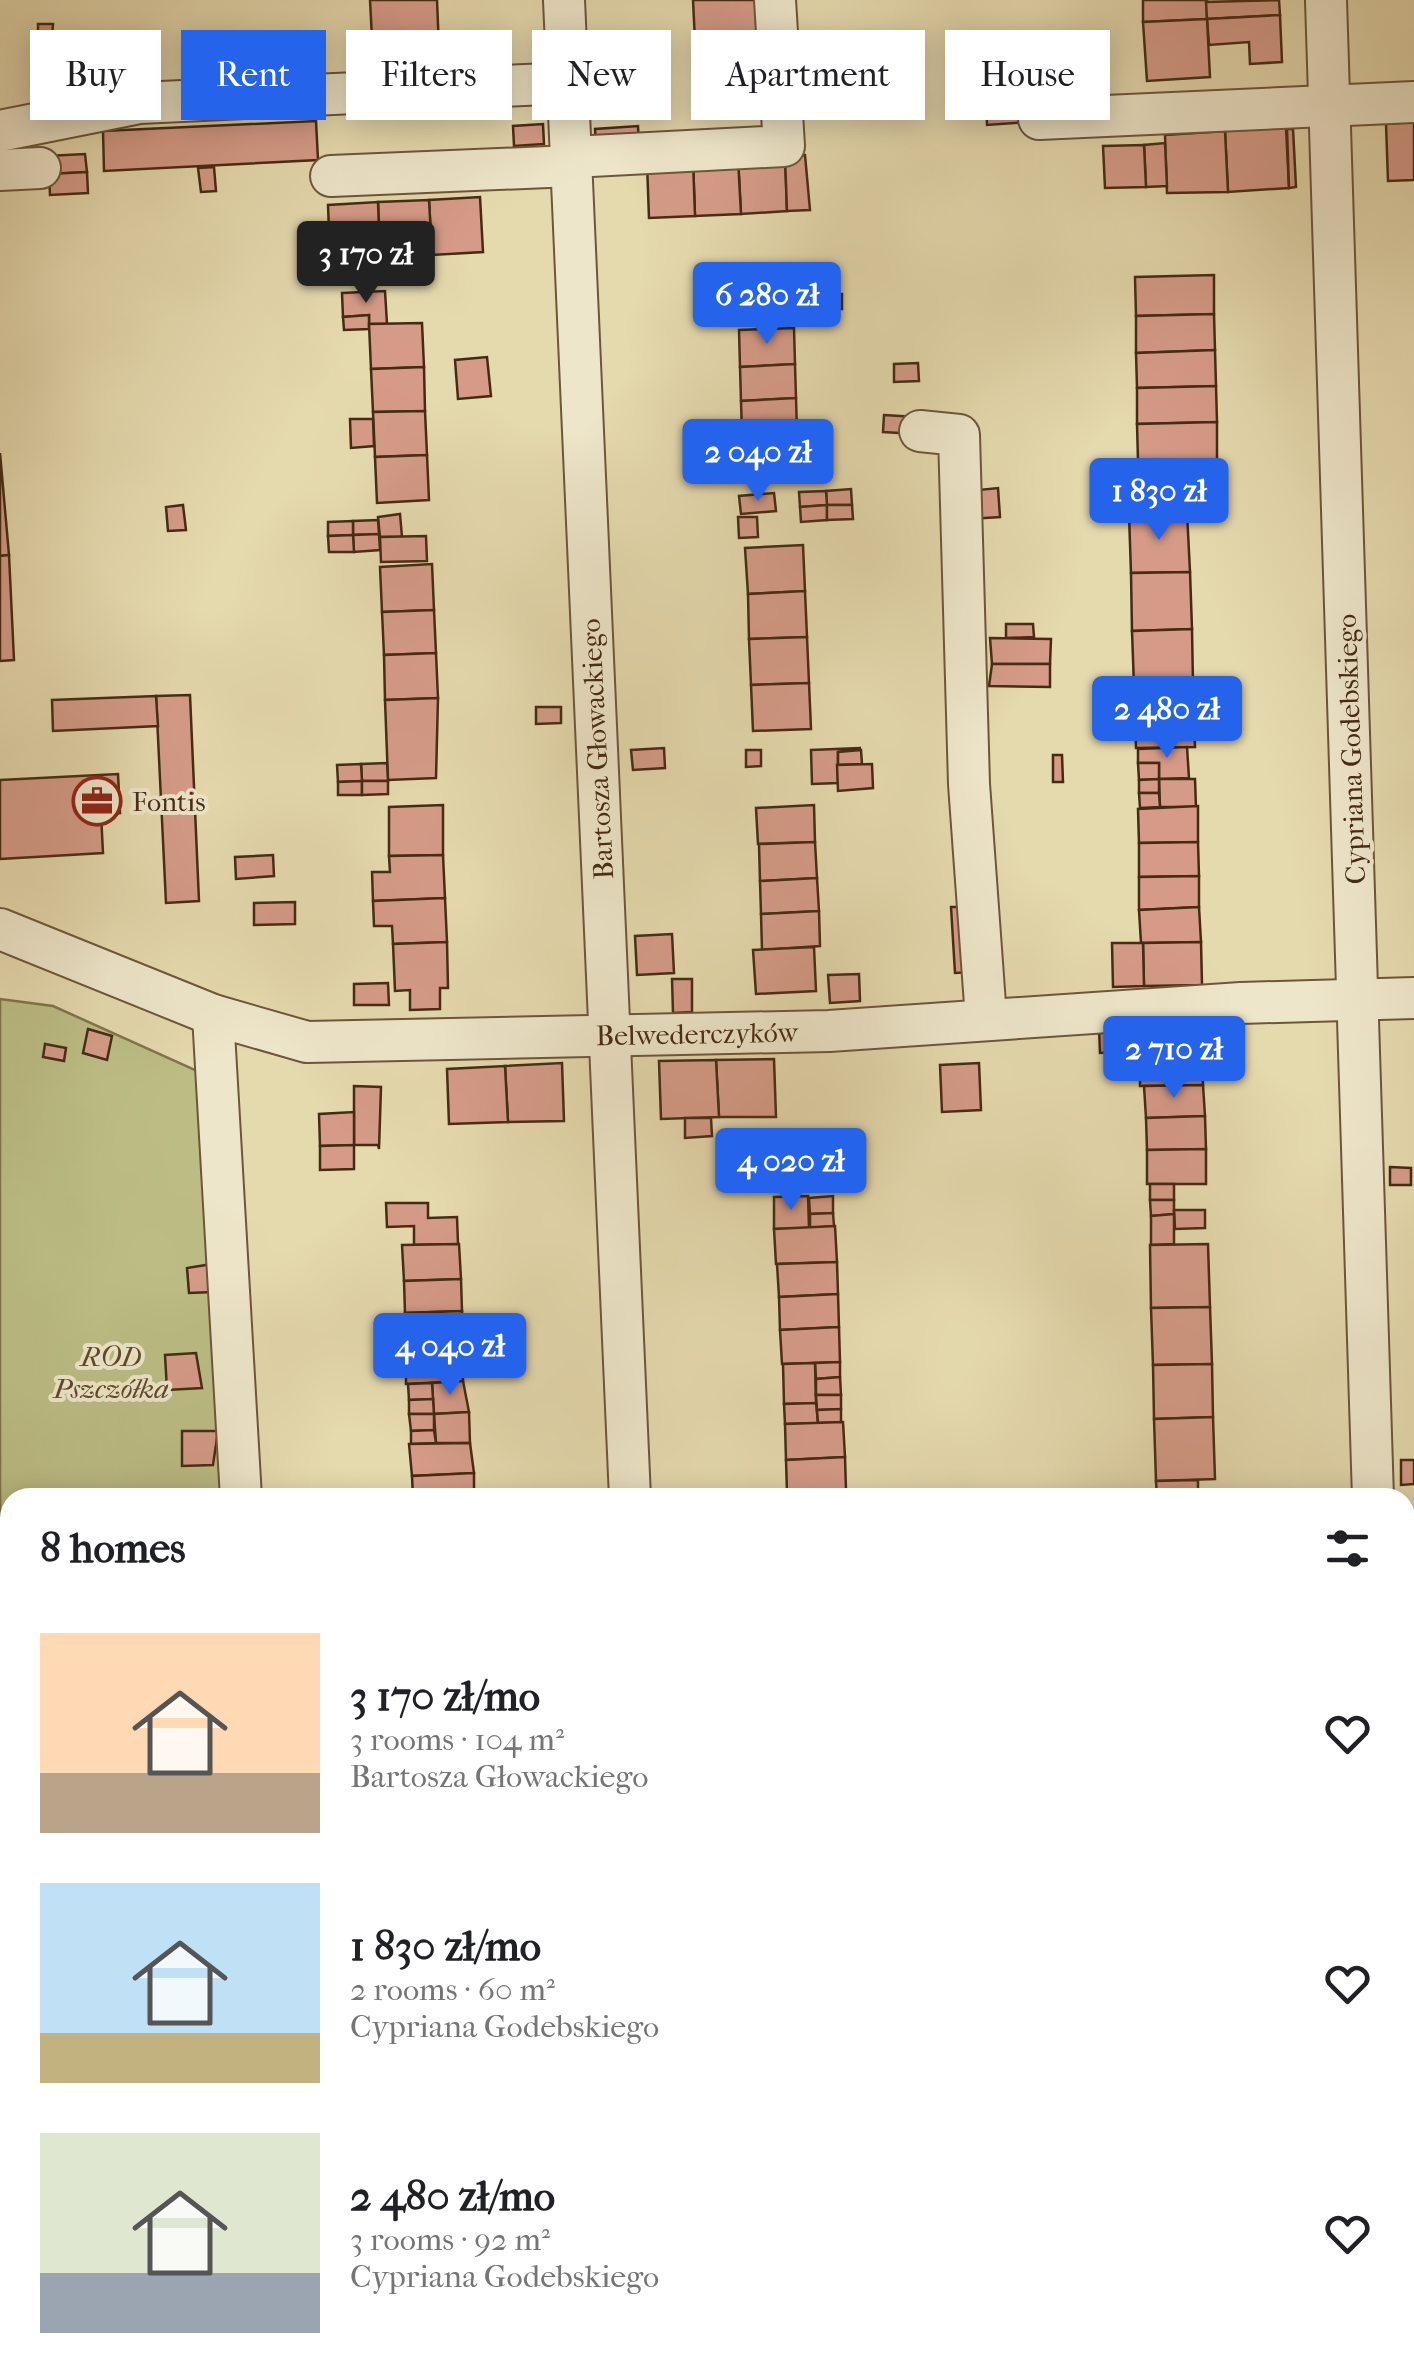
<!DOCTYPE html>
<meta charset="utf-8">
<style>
body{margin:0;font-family:"IM FELL French Canon",serif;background:#f6f6f6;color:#202124;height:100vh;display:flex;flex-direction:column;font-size:38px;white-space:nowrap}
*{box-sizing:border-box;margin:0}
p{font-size:32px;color:#757577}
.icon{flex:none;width:55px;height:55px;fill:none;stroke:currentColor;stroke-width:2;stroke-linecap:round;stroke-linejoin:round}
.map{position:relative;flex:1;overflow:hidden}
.sheet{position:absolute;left:0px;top:1488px;width:1415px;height:892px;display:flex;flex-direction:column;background:#fff;border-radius:30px 30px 0 0;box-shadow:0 5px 25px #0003}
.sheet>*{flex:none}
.guide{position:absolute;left:30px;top:30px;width:1355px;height:90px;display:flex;gap:20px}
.price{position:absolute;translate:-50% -85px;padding:0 22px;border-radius:10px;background:#2563eb;color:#fff;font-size:32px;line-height:65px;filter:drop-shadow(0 2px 5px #0008)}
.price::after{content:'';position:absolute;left:50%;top:60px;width:30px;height:22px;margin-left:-15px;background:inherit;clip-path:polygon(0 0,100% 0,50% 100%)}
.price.on{background:#222;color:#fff}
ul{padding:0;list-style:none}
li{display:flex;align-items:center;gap:30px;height:250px;padding:0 40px}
li span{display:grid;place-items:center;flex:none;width:280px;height:200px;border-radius:0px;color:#555}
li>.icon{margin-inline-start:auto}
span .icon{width:120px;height:120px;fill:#fffc;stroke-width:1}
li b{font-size:42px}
h2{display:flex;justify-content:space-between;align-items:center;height:120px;padding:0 40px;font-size:42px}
.chip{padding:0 35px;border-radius:0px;background:#fff;box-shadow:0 5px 25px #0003;font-size:35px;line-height:90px}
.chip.on{background:#2563eb;color:#fff}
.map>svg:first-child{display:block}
.green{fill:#bcbd85;stroke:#81744c;stroke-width:2.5}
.building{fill:#d59b88;stroke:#462b13;stroke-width:2.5}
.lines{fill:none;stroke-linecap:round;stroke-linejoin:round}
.minor-casing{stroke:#6e563a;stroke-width:44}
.minor{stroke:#eee6ca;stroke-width:40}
.labels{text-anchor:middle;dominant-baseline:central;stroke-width:8;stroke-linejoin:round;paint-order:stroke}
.street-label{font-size:28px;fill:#462b13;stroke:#eee6ca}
.poi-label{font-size:28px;fill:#462b13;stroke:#eee6ca;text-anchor:start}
.park-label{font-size:28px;font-style:italic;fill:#5e482a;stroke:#eee6ca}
</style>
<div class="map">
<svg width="1414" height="2378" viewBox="0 0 1414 2378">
<rect width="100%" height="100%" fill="#e5d9ae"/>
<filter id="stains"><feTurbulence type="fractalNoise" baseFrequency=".002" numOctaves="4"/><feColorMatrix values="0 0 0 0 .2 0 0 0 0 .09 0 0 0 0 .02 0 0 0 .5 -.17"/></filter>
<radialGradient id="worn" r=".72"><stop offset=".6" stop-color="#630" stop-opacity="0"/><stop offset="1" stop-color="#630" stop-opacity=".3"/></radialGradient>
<!-- green -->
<g class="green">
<polygon points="0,999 53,1006 204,1074 229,1497 10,1498 10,1876 0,1875"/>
<polygon points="1414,2156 1414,2378 763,2378 762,2370 1405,2370 1405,2158"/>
<rect x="184" y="2370" width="150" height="8"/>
</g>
<!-- building -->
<g class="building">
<polygon points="370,0 437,0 440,73 374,77"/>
<polygon points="693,0 759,0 762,59 696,62"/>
<polygon points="1143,0 1207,0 1207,19 1143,22"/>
<polygon points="1279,0 1280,15 1207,19 1206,2"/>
<polygon points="1280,15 1282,62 1250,64 1249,42 1209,45 1207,19"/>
<polygon points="1207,19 1210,77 1147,81 1143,22"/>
<polygon points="38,24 53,24 52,38 38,38"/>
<polygon points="1071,38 1076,88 1037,92 1033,41"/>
<polygon points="1027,89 1029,122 987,125 986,92"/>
<polygon points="316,121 318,160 104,171 103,131"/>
<polygon points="1414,122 1414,180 1388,181 1386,124"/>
<polygon points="543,124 544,144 514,146 513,126"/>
<polygon points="638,126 639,143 596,145 595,129"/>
<polygon points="1286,127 1289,188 1228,192 1225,131"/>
<polygon points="1287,129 1293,129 1296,187 1289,188"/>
<polygon points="1225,131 1228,192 1167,193 1165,135"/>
<polygon points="1165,143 1167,186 1146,187 1144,145"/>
<polygon points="1144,145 1146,187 1105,188 1103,146"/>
<polygon points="85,154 87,172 49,174 47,156"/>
<polygon points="785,155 787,211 741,214 738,157"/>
<polygon points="805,155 810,210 787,211 785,157"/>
<polygon points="738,159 741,214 695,216 693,161"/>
<polygon points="693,161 695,216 649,218 647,163"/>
<polygon points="214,167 216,191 201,192 198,168"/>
<polygon points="87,172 88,193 50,195 49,174"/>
<polygon points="480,197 483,252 432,255 429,200"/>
<polygon points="429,200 432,255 380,257 378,202"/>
<polygon points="378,202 380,257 330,259 328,205"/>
<polygon points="1214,275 1214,314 1136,316 1135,277"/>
<polygon points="385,291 387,324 369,324 369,315 343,317 342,293"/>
<polygon points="842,294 842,309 819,310 817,295"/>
<polygon points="817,295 819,310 788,312 787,297"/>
<polygon points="1214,314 1215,350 1136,353 1136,316"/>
<polygon points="369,315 369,329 344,330 343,317"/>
<polygon points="422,323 424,367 371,369 369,324"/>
<polygon points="794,328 795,364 740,367 739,330"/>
<polygon points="1215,350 1216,386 1137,388 1136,353"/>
<polygon points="487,357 491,396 458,399 455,360"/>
<polygon points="918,363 919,381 894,382 894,364"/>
<polygon points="795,364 796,398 741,401 740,367"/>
<polygon points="424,367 425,411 373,412 371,369"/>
<polygon points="1216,386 1217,422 1137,424 1137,388"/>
<polygon points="796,398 797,431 742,433 741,401"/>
<polygon points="425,411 427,455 375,457 373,412"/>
<polygon points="884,415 916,417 916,434 883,432"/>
<polygon points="350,419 373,419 374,446 351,448"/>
<polygon points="1217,422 1217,459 1138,461 1137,424"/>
<polygon points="797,431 799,468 743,470 742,433"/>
<polygon points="0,453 9,555 0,556"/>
<polygon points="427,455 429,500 377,503 375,457"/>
<polygon points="1128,484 1159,484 1160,502 1152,503 1152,513 1129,514"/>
<polygon points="998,488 1000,517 970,519 968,491"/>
<polygon points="851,489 852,505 827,505 826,491"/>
<polygon points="826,491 827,505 800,507 799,492"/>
<polygon points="774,493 776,511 741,514 739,496"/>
<polygon points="183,505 186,530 168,531 166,507"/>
<polygon points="827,505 827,520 801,522 800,507"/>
<polygon points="827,505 852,505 853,519 827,520"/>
<polygon points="1187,512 1190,572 1131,573 1129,514"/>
<polygon points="400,514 402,537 380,537 378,517"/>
<polygon points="738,517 757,517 758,537 739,538"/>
<polygon points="378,520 379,534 353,535 353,521"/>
<polygon points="353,521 353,535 328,536 328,522"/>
<polygon points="379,534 380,550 354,552 353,535"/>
<polygon points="353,535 354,552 329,552 328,536"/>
<polygon points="426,536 427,561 381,562 380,537"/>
<polygon points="803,545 805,591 748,594 745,548"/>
<polygon points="9,555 14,660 0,661 0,556"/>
<polygon points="432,564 434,610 382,612 380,567"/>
<polygon points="1190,572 1192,629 1132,631 1131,573"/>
<polygon points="805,591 807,637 749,639 748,594"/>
<polygon points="434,610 436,653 384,655 382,612"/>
<polygon points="1006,624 1033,624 1034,637 1006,638"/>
<polygon points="1192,629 1193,684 1134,686 1132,631"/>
<polygon points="807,637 809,683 751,685 749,639"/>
<polygon points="990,638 1051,639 1050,664 992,664"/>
<polygon points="436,653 438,698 385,700 384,655"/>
<polygon points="992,664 1050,664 1050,687 989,686"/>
<polygon points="809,683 811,729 753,731 751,685"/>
<polygon points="1193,684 1195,747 1136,748 1134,686"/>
<polygon points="190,695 199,901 166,903 156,696"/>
<polygon points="156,696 158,726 53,731 52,700"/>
<polygon points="438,698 436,778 388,780 385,700"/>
<polygon points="536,707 561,707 561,723 536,724"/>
<polygon points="1187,747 1189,778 1159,779 1159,763 1138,763 1138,749"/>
<polygon points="664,748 665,768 633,770 631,750"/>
<polygon points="861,748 838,752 838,783 812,784 811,750"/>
<polygon points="746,750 761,750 761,766 746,767"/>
<polygon points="861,750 862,764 838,765 838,752"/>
<polygon points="1053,755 1062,755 1063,782 1053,782"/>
<polygon points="387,763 388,781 362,781 361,764"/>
<polygon points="1138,763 1159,763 1159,779 1139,780"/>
<polygon points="361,764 362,781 338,782 337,765"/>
<polygon points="872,764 873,788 838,791 837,765"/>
<polygon points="118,774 120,813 101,814 103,853 0,859 0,780"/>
<polygon points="1159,779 1195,779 1196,807 1160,807"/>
<polygon points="1159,779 1159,793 1139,793 1139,780"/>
<polygon points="362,781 362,795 338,795 338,782"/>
<polygon points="362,781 388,781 388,794 362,795"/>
<polygon points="1139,793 1159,793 1160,807 1140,808"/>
<polygon points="443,805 443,855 389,856 389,807"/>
<polygon points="814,805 815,842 758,844 756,808"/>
<polygon points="1198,806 1198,842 1139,843 1138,809"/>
<polygon points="815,842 817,878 760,881 759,844"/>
<polygon points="1198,842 1199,876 1139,877 1139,843"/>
<polygon points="273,855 274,876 236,879 235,857"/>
<polygon points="443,855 445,898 373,901 372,872 390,872 389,856"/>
<polygon points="1199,876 1199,907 1139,910 1139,877"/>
<polygon points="817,878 819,911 761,914 760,881"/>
<polygon points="445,898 447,942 393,944 392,926 374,926 373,901"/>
<polygon points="295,902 295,924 254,925 254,903"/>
<polygon points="951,907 972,907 975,972 955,973"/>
<polygon points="1199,907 1201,942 1141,943 1139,910"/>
<polygon points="819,911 820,946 762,950 761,914"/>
<polygon points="672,934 674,973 637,975 635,936"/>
<polygon points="447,942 448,988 440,988 440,1009 410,1010 410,990 395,991 393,944"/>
<polygon points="1201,942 1202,985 1144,986 1143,943"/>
<polygon points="1112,943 1143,943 1144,986 1113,987"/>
<polygon points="814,947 816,991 756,994 753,950"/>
<polygon points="859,974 860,1001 830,1003 828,975"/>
<polygon points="672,979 692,979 692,1012 673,1013"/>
<polygon points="388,983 389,1005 354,1005 354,984"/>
<polygon points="1114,1026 1115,1052 1100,1053 1099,1027"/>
<polygon points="1114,1026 1128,1026 1130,1051 1115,1052"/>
<polygon points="88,1029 112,1036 107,1060 83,1053"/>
<polygon points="1193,1035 1194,1050 1202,1050 1203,1085 1140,1086 1140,1051 1148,1051 1148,1036"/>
<polygon points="45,1044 66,1048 64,1061 43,1057"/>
<polygon points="774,1059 776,1117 719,1117 716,1060"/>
<polygon points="716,1060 719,1117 661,1119 659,1061"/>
<polygon points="562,1063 564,1121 508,1122 505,1066"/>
<polygon points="979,1063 981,1110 942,1112 940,1065"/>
<polygon points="505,1066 508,1122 449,1124 447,1069"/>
<polygon points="1203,1085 1205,1116 1146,1118 1144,1086"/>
<polygon points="354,1086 381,1087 379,1149 378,1145 354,1145"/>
<polygon points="354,1112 354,1145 320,1146 319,1114"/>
<polygon points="1205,1116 1206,1149 1147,1150 1146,1118"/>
<polygon points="685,1118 711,1118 712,1136 685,1138"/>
<polygon points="354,1145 354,1169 320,1170 320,1146"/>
<polygon points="1206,1149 1206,1184 1147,1184 1147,1150"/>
<polygon points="1390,1167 1411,1168 1411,1185 1390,1185"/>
<rect x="1150" y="1184" width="24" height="16"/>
<polygon points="808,1196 809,1228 774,1229 774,1197"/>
<polygon points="833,1196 833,1213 810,1214 809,1198"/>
<polygon points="1150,1200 1174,1200 1174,1214 1151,1216"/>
<polygon points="386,1203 428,1203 428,1218 457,1217 458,1244 414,1245 414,1226 387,1227"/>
<polygon points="1174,1210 1205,1210 1205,1228 1175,1229"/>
<polygon points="833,1213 834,1226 810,1228 810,1214"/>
<polygon points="1174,1214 1174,1244 1151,1245 1151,1216"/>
<polygon points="835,1226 837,1262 776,1264 774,1229"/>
<polygon points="459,1244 461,1279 404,1281 402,1245"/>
<polygon points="1208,1244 1210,1307 1151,1308 1150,1245"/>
<polygon points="837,1262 838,1294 779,1297 777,1264"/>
<polygon points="212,1264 213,1292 189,1293 187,1268"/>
<polygon points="461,1279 462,1311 405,1313 404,1281"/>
<polygon points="838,1294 839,1327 780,1330 779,1297"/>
<polygon points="1210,1307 1212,1364 1153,1365 1151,1308"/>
<polygon points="462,1311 463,1344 406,1346 405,1313"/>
<polygon points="839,1327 840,1362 782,1364 780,1330"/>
<polygon points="463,1344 463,1381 406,1384 406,1346"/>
<polygon points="196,1353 202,1388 167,1390 165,1355"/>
<polygon points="840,1362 840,1377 816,1379 815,1363"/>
<polygon points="815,1363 816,1403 784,1404 783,1364"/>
<polygon points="1212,1364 1213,1417 1154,1419 1153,1365"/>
<polygon points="840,1377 841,1395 816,1395 816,1379"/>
<polygon points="463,1381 469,1412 434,1414 432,1383"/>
<polygon points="432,1383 433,1399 409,1400 408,1384"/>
<polygon points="816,1395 841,1395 841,1409 817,1410"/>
<polygon points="433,1399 434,1414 409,1414 409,1400"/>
<polygon points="816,1403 818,1423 785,1424 784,1404"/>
<polygon points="841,1409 841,1422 818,1423 817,1410"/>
<polygon points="469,1412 470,1443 436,1443 434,1414"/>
<polygon points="409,1414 434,1414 434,1430 411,1431"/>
<polygon points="1213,1417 1215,1479 1156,1481 1154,1419"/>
<polygon points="843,1422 845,1457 786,1460 785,1424"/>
<polygon points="434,1430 436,1443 411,1444 411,1431"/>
<polygon points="182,1431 218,1431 213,1465 182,1466"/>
<polygon points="470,1443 474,1473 412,1476 409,1444"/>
<polygon points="845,1457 846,1490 787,1493 786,1460"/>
<polygon points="1401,1460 1414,1460 1414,1484 1401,1485"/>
<polygon points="474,1473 474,1498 413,1498 412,1476"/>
<polygon points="1198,1480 1198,1495 1157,1497 1156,1481"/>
<polygon points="846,1490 846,1498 788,1498 787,1493"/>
<polygon points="0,1517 6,1517 10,1548 0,1548"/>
<rect x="0" y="1612" width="10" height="19"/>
<polygon points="388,2370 461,2370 460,2378 388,2378"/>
<polygon points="461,2370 624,2370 624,2378 460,2378"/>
<polygon points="939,2370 991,2370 992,2378 897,2378"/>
<polygon points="995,2370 1037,2370 1038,2378 997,2378"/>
</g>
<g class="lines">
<!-- minor casing -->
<g class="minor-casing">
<g id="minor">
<polyline points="564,0 630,1498"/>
<polyline points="1326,0 1373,1498"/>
<polyline points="1039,119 1414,102"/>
<polyline points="0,131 140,103 569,83"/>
<polyline points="572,157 784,146 775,0"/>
<polyline points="0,170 40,168"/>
<polyline points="331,176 572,166"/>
<polyline points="920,431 959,435 969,784 986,1018"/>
<polyline points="0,929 213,1015 307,1042 829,1031 1241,1003 1414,998"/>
<polyline points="213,1015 241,1498"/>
<polyline points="1405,1926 1414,1924"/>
<polyline points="1405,1984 1414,2048"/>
<polyline points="1405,2139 1414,2135"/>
<polyline points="0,2213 10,2216"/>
<polyline points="701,2370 703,2378"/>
</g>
</g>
<!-- minor -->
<use href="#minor" class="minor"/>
</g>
<!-- icons -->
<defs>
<g id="office-ring" transform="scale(2.5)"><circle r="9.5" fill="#eee6ca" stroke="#8f2418" stroke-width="1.5"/><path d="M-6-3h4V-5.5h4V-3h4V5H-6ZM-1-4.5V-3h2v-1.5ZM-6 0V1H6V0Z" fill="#8f2418"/></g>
</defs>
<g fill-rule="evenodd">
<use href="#office-ring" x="97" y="801"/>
</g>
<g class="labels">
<!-- street labels -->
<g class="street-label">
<text transform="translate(597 749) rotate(-93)">Bartosza Głowackiego</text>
<text transform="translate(1351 749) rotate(-92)">Cypriana Godebskiego</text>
<text transform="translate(697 1034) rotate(-1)">Belwederczyków</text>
</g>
<!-- poi labels -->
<g class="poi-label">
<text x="132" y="801">Fontis</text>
</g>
<!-- park labels -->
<g class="park-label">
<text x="111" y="1356">ROD<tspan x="111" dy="32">Pszczółka</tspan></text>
</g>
</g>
<rect width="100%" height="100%" filter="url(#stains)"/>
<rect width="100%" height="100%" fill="url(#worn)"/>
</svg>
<b class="price on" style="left:366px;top:306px">3 170 zł</b>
<b class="price" style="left:767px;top:347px">6 280 zł</b>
<b class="price" style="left:758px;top:504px">2 040 zł</b>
<b class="price" style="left:1159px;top:543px">1 830 zł</b>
<b class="price" style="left:1167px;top:761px">2 480 zł</b>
<b class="price" style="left:1174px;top:1101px">2 710 zł</b>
<b class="price" style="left:791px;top:1213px">4 020 zł</b>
<b class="price" style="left:450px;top:1398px">4 040 zł</b>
<div class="guide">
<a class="chip">Buy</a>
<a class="chip on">Rent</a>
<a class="chip">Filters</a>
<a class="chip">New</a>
<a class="chip">Apartment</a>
<a class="chip">House</a>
</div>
<section class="sheet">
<h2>8 homes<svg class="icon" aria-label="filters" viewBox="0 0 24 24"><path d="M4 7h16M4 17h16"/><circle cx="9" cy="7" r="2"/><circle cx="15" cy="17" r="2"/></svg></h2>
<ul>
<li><span style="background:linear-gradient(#ffd9b3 70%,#b9a48a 0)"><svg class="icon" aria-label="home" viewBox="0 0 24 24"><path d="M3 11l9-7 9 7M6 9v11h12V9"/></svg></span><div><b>3 170 zł/mo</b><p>3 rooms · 104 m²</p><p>Bartosza Głowackiego</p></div><svg class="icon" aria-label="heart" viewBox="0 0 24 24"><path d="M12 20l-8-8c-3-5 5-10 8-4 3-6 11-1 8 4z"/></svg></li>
<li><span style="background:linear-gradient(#bfe0f5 75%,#c2b280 0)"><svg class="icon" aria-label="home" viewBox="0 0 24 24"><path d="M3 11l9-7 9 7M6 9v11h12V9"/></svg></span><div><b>1 830 zł/mo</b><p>2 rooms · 60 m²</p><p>Cypriana Godebskiego</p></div><svg class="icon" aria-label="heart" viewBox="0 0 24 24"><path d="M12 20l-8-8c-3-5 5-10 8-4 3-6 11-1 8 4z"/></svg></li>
<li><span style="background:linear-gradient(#dfe7d0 70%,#9aa5b1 0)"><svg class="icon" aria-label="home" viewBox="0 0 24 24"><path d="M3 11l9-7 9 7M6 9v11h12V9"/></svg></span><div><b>2 480 zł/mo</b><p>3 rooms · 92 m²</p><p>Cypriana Godebskiego</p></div><svg class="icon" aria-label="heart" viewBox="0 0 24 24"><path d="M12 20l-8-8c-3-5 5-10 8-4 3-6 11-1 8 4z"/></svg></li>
</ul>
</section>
</div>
